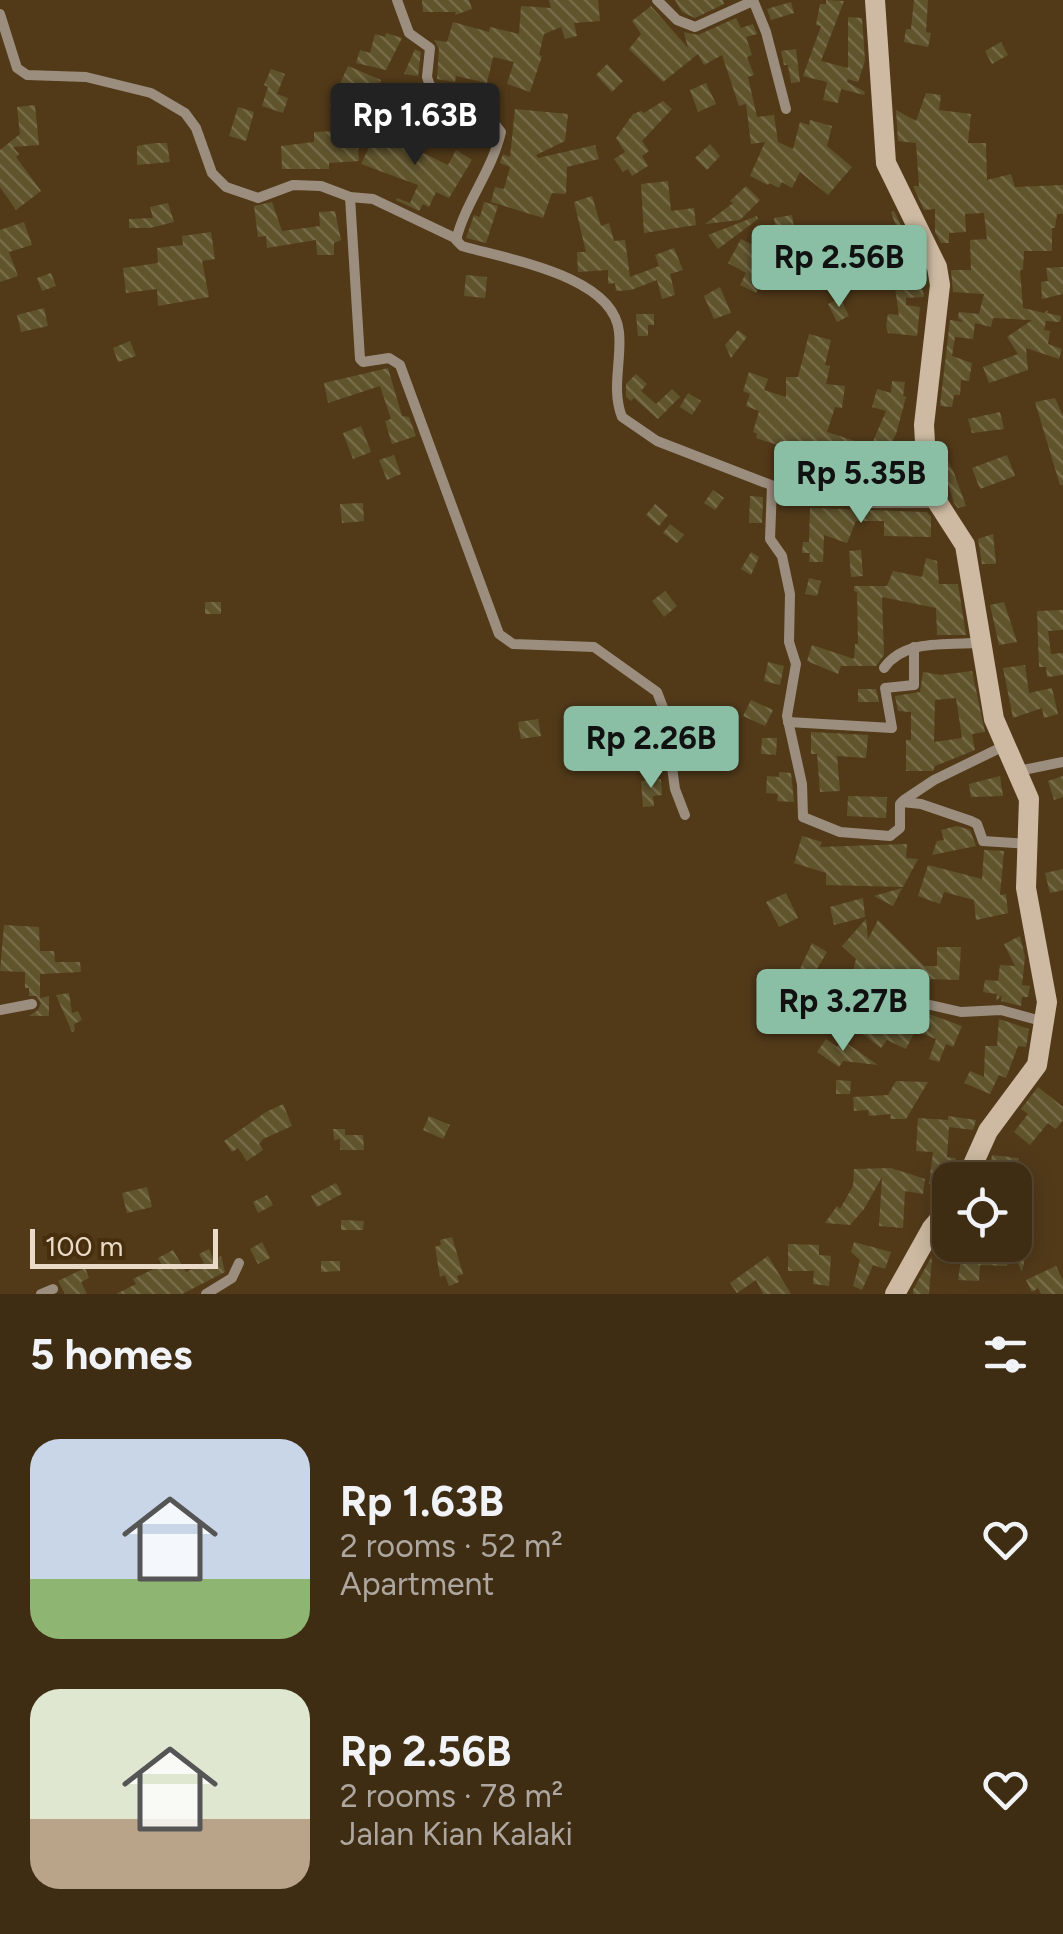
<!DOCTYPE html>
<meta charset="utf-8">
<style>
body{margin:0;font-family:Figtree,sans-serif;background:#45341c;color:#f1f3f6;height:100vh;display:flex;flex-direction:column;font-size:38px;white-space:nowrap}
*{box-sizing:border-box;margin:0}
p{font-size:32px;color:#ada7a0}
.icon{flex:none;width:55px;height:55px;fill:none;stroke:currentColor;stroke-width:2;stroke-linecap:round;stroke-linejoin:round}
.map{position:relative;height:1294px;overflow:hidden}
.panel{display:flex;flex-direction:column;background:#3e2c13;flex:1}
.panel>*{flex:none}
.fabs{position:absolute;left:932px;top:1162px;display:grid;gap:20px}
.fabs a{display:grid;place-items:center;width:100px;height:100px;border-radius:20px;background:#3e2c13;box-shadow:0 5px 25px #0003,0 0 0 2px #574833;font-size:50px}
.scale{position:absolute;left:30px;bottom:25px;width:188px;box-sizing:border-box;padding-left:10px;border:5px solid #eadbc9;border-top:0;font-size:28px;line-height:35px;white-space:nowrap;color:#eadbc9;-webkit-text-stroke:8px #472f0e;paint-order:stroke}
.price{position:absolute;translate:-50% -85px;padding:0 22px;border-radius:10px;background:#8abfa5;color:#111;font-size:32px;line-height:65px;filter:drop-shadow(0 2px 5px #0008)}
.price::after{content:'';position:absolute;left:50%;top:60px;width:30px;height:22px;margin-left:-15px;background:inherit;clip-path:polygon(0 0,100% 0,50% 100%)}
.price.selected{background:#222;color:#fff}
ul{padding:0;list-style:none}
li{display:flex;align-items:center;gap:30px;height:250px;padding:0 30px}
li span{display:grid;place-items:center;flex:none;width:280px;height:200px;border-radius:30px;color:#555}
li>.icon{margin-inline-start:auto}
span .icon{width:120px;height:120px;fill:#fffc;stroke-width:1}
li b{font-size:42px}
h2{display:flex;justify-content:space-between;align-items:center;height:120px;padding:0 30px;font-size:42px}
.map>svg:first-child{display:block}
.building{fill:url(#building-back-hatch);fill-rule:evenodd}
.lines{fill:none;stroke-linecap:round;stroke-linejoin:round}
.street{stroke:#9b8e7f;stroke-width:10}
.secondary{stroke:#cebaa2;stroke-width:20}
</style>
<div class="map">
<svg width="1063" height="1294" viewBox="0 0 1063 1294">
<defs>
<pattern id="building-back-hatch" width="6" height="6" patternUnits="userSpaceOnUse" patternTransform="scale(2.5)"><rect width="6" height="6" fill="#60542d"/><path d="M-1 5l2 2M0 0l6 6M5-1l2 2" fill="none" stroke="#776c4a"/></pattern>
</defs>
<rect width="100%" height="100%" fill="#523a19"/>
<!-- building -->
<g class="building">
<polygon points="422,0 469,0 472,9 455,15 456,12 423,12"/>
<polygon points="549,0 598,0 600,21 574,23 577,36 565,39 561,27 544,34 539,55 542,56 530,92 507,84 514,62 493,57 487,83 456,76 455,82 437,79 439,48 434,40 447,42 453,22 489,32 490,27 519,34 521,6 551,8"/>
<polygon points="675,0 723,0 724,4 695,18 682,12"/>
<polygon points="826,0 844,1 821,61 848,68 848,17 862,18 865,61 858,82 848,79 847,82 865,92 864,95 841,89 838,103 823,100 827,82 803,76 821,26 816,25 820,4 826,4"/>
<polygon points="914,0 928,0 926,32 931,33 928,47 904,42 906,29 911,29"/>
<polygon points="791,2 794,13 771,20 767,9"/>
<polygon points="651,6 688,48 684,32 698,35 736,18 741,28 753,24 757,34 746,37 752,55 747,57 754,75 748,77 757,117 774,115 778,142 793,149 800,122 809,125 810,120 832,126 827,146 852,167 828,195 800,172 792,188 782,182 779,188 769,183 768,185 750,176 765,142 751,144 746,104 739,106 722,55 704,65 698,54 663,82 629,49 641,34 632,21"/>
<polygon points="386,33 402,38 386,70 356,63 360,50 370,53 375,34 385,37"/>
<polygon points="1001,42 1008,55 992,64 985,51"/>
<polygon points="415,49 421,52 418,76 404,74"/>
<polygon points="796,49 800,82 791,83 788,65 784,65 781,51"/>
<polygon points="607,64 623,81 612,92 596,75"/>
<polygon points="348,66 381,80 374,94 367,90 357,116 330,106"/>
<polygon points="271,69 285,74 277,94 288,98 283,113 262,106 268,87 264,85"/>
<polygon points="706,83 716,104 698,112 690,90"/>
<polygon points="398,88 420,97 417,106 440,109 443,103 488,129 484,135 475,130 472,135 467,132 463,139 430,119 429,126 416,124 416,120 389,108"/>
<polygon points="926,93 941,95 939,110 971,114 968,143 986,143 987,180 1011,174 1015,187 1063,185 1063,214 1057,214 1055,228 1052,228 1052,251 1024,251 1023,270 1020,270 1023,308 1044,313 1048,310 1047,313 1061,316 1060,322 1046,321 1044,330 1050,331 1048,344 1062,349 1059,359 1026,348 1028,370 989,383 983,367 1018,354 1007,337 1032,320 993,318 991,327 975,323 973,339 955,337 952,356 972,363 969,381 961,380 960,395 954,395 952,407 940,406 950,320 964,322 958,318 959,312 979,314 984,294 953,292 951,270 971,270 970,240 987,239 984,213 965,214 966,232 949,233 949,243 941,243 935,232 935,209 924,210 913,186 919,186 916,143 898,141 896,110 916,121"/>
<polygon points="663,101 672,109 642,141 649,151 642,156 648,166 632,176 628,169 623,172 614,159 625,152 616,138 633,114 641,111 644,113"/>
<polygon points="35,105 39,145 13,147 19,154 16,157 41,191 16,210 0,187 0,150 20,134 17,107"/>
<polygon points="238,107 254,112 246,141 229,136"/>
<polygon points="515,109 568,114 565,141 536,155 538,158 595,145 599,159 567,167 566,194 552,193 543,218 491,202 495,187 504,189 510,167 500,163 503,154 510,157"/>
<polygon points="378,129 415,144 415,149 448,165 456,150 472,160 449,198 436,192 429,207 423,204 419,211 396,200 397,198 410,203 418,185 361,164"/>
<polygon points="357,130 359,161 329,163 329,169 282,169 281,146 314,142 314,132"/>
<polygon points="155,143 167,143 170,162 137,165 137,146"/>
<polygon points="710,144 720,156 707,170 695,158"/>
<polygon points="668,181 671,211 694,208 696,225 644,233 641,184"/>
<polygon points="746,186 760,200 740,220 705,224 733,203 730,201"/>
<polygon points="592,196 601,226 609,223 614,241 625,240 630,277 659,266 655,255 674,248 683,270 670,274 675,295 662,299 657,280 631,290 616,291 615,283 608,284 608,270 578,272 577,252 586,252 574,202"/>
<polygon points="272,202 282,231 320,226 319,212 335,211 341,240 334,243 334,255 317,255 316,240 267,248 266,236 258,237 254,206"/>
<polygon points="484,202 498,206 486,243 466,238 474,215 480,217"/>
<polygon points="168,203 174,222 150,228 129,228 129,219 153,218 150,207"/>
<polygon points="894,211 909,242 898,245 892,227 896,226 891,212"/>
<polygon points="792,215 796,239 791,240 795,264 768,268 756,293 740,285 746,273 728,263 741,239 775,256 772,230 776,229 774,218"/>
<polygon points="757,216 758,219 718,249 708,235"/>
<polygon points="24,222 32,245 9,252 18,276 0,282 0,230"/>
<polygon points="211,232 215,259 202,261 209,297 158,306 157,289 126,293 123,268 158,263 157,248 183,245 182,236"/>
<polygon points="905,259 918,260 924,297 906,298 906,305 920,307 917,336 888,333 886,326 888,314 899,315 895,288 905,287"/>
<polygon points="1063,267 1063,294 1042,299 1041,282 1048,281 1046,268"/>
<polygon points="51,273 56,286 42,291 37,278"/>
<polygon points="466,275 487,277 485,298 464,296"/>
<polygon points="720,287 731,313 714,319 704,296"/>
<polygon points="840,298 849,316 837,322 828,304"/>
<polygon points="44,308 48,326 21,332 17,315"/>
<polygon points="636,314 654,314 654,325 648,325 648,336 638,336"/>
<polygon points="738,330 747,337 731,358 725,345"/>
<polygon points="809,334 831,340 825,365 830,366 826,384 845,386 842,408 835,407 827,432 871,446 886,411 872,407 877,389 891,393 892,381 905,382 903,396 906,397 896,434 886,455 875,449 871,461 852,456 847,471 802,456 798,469 793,468 791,481 776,477 784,447 756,438 757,434 753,432 759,411 746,406 750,394 743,391 749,372 768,379 764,390 786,397 786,377 798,377"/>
<polygon points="130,341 136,356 118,362 113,348"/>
<polygon points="388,368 402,416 409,417 416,436 392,444 385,421 391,419 380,386 328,403 324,383"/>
<polygon points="636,374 647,384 641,391 656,404 672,389 680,397 658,419 634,398 631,401 626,397 626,384"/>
<polygon points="688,393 701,401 692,415 680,407"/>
<polygon points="1055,398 1063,416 1063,485 1060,485 1035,402"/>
<polygon points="1000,412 1004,429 972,433 968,419"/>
<polygon points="361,426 371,452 353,459 343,433"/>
<polygon points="944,453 954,473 966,506 958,508 954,503 940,458"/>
<polygon points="394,455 401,474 387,480 379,460"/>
<polygon points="1007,455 1015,476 980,489 972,468"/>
<polygon points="892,474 916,476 921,494 890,494"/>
<polygon points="713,490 724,498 715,510 704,503"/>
<polygon points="750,496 763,497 762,523 749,523"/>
<polygon points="363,503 364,521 342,523 340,504"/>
<polygon points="655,504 668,515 659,526 646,515"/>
<polygon points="810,508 927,512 931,517 931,537 884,536 884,521 856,521 847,543 824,535 823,562 809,562 810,553 802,553 803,542 809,542"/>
<polygon points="670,524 684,535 677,543 663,533"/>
<polygon points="993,534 996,564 982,564 978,539"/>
<polygon points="861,550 863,576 851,577 849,551"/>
<polygon points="751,552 759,557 751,575 741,569"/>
<polygon points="926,558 937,561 939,584 958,584 966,635 937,635 936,608 882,597 884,655 876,666 841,666 838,674 807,661 812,645 854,659 855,644 858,644 857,592 854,591 854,586 887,586 893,571 922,577"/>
<polygon points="809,578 821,581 817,596 805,594"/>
<polygon points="665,591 677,606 664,617 652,601"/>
<rect x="205" y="602" width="16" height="12"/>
<polygon points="1004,602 1017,642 999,645 990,605"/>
<polygon points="1063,610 1063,630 1048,631 1051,654 1063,653 1063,675 1047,677 1046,667 1039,667 1037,611"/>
<polygon points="768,662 784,666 780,685 764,681"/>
<polygon points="1025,665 1029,693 1052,688 1058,714 1044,718 1042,708 1013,718 1003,668"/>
<path d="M972,671L985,732L972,734L975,750L935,766L933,771H906V740H911V712L898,711L895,696L920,692L923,672L941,675ZM956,698L962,738L934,742L935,700Z"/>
<polygon points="858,689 876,689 879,702 858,702"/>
<polygon points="751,700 773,710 765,726 743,716"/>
<polygon points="538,719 541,736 521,739 518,722"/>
<polygon points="811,732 868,735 866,758 837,756 840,791 820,792 817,754 811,754"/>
<polygon points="762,738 777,738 776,755 761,754"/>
<polygon points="779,772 791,773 794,802 777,801 778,794 766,793 767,776 779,777"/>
<polygon points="1000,776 1003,796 971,797 969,784"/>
<polygon points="1063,776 1063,797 1054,800 1048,781"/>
<polygon points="661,779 662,795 653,796 654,806 643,807 641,781"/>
<polygon points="848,796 887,797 886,818 847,816"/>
<polygon points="957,826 970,830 976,846 932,855 937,841 944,840 941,830"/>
<polygon points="802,836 822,842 820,847 907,844 906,858 918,859 903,887 826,885 826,873 794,863"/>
<polygon points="984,850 1004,851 1000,895 1006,894 1008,913 976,920 974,900 944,892 940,904 918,896 928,865 982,879"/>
<polygon points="1063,869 1063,890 1050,893 1045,873"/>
<polygon points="902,888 893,906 874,896"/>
<polygon points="786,893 798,918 779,927 766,902"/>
<polygon points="863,898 865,917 834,925 830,907"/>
<polygon points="866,919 868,939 878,920 924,966 937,966 937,947 961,947 959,980 928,979 907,1004 909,1009 895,1015 917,1027 906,1049 887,1040 881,1048 855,1028 867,1014 872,1001 847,995 856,959 842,946"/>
<polygon points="4,925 39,927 40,951 54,951 55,962 80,962 81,972 40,974 40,998 49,996 49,1016 29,1016 38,1010 41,1003 36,996 29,996 29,988 25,988 25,972 0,971"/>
<polygon points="1020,936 1025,957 1022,985 1030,986 1028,997 1022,997 1021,1006 1001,1001 1002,995 996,1001 997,994 983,992 985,980 998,981 1000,965 1015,966 1004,944"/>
<polygon points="812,943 827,952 811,979 799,971"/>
<polygon points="69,993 72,1013 78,1011 82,1020 74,1024 75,1031 72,1032 56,995"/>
<polygon points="929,1014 962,1026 953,1047 946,1044 939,1062 929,1059 936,1039 921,1033"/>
<polygon points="999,1019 1029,1029 1026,1047 1018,1046 1006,1078 999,1075 990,1094 964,1083 970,1071 984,1077 985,1046 997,1046"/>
<polygon points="826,1039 837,1047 842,1040 878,1065 843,1061 839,1067 817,1052"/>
<polygon points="836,1080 851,1081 850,1094 836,1094"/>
<polygon points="896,1081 928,1082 906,1119 890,1119 891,1114 869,1116 868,1110 854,1111 853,1097 888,1095"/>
<polygon points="1038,1087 1063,1107 1063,1120 1056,1129 1048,1123 1030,1145 1014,1132 1028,1114 1021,1109"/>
<polygon points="283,1104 292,1126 263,1139 259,1144 263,1150 247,1161 238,1148 232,1152 224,1141 266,1112"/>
<polygon points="429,1116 450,1125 443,1139 423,1130"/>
<polygon points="948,1116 976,1120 973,1130 949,1127 947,1157 956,1158 950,1192 929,1184 933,1152 916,1151 918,1118 948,1120"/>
<polygon points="333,1129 345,1129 345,1135 363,1135 364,1150 340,1150 340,1139 334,1140"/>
<polygon points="992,1155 1019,1158 1015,1180 987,1180"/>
<polygon points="891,1168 925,1179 923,1194 905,1191 903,1228 879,1226 882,1177 864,1209 850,1225 825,1223 837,1206 840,1209 853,1186 854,1169"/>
<polygon points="336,1183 342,1194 317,1207 311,1196"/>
<polygon points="147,1187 152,1207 127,1213 122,1193"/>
<polygon points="267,1195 273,1205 258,1213 253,1202"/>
<polygon points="1018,1209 1028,1212 1023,1226 1031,1229 1022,1272 1010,1245 1007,1266 980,1265 979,1281 958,1280 963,1245 1015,1245"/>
<polygon points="341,1220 364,1221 363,1230 341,1230"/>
<polygon points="452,1237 463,1274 457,1276 459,1282 449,1286 445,1275 440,1277 435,1247 441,1245 440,1240"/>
<polygon points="262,1242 270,1258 258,1264 250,1249"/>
<polygon points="854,1242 891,1252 885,1269 873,1265 862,1290 853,1286 860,1260 851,1252"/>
<polygon points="788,1244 819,1245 819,1255 831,1256 829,1286 813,1284 814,1271 788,1271"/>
<polygon points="209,1249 214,1260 221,1256 225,1272 182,1294 116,1294 136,1284 133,1279 162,1265 158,1258 173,1250 186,1272 204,1263 199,1254"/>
<polygon points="768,1256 791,1294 763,1294 756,1280 737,1293 730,1283"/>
<polygon points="932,1256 929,1294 913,1294 913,1290"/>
<polygon points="321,1261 340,1261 340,1271 321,1272"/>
<polygon points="1056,1266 1063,1280 1063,1294 1041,1294 1038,1288 1032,1292 1026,1280"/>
<polygon points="85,1268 89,1278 81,1282 87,1294 65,1294 58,1281"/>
</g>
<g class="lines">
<!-- street -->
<g class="street">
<path d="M397,0L409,33L430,48L427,77L430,86L490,118L501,132C492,171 466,201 456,240L462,246C505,259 614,275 619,332C622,360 611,389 622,417L657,441L784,490L870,503H938"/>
<polyline points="657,0 677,20 695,27 753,1"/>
<polyline points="753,0 766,32 786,109"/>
<polyline points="0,14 17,68 27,75 86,77 151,93 185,113 196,128 212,173 226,187 258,198 293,185 321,186 350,197 373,199 457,239"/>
<polyline points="350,197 360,359 363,362 389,358 400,365 499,634 513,644 594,647 657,692 664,710 675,789 685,815"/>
<polyline points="772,486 770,539 782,556 790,594 789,642 796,664 787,716 802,784 803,817 840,832 890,836 900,828 900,804 904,800 934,780 1004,746"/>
<path d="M884,668C906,637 949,647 983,642"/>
<polyline points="788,722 892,728 885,688 914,685 914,647"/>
<polyline points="1018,771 1063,762"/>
<polyline points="902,802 921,804 971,821 977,824 983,841 1029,844"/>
<polyline points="926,1004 961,1012 1001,1010 1045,1022"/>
<polyline points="0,1010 32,1004"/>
<polyline points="41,1294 53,1289"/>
<polyline points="206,1294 232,1278 239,1263"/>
</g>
<!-- secondary -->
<g class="secondary">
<polyline points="875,0 886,163 937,267 940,285 924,425 926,460 938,503 965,545 994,719 1029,799 1026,888 1047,1002 1037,1065 988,1131 966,1180"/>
<polyline points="895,1294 932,1228 950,1207"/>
</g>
</g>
</svg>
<div class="fabs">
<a><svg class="icon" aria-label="locate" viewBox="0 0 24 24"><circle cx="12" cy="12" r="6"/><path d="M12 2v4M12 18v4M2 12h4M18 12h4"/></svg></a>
</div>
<div class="scale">100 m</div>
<b class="price selected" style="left:415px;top:168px">Rp 1.63B</b>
<b class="price" style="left:839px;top:310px">Rp 2.56B</b>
<b class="price" style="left:861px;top:526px">Rp 5.35B</b>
<b class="price" style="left:651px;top:791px">Rp 2.26B</b>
<b class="price" style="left:843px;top:1054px">Rp 3.27B</b>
</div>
<section class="panel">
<h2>5 homes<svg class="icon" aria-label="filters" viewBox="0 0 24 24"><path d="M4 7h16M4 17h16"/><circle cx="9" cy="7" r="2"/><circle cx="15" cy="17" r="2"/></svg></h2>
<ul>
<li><span style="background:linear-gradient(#c9d6e8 70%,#8fb573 0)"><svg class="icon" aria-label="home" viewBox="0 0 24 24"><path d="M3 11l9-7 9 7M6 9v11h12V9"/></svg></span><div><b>Rp 1.63B</b><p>2 rooms · 52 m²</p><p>Apartment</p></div><svg class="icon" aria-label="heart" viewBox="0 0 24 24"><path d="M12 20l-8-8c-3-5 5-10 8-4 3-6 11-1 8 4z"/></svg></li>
<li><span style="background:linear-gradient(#dfe7d0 65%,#b9a48a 0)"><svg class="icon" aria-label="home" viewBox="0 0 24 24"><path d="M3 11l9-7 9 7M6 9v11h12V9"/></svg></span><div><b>Rp 2.56B</b><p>2 rooms · 78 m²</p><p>Jalan Kian Kalaki</p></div><svg class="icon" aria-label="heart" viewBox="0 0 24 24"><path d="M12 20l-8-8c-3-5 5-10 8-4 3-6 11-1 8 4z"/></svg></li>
</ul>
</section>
